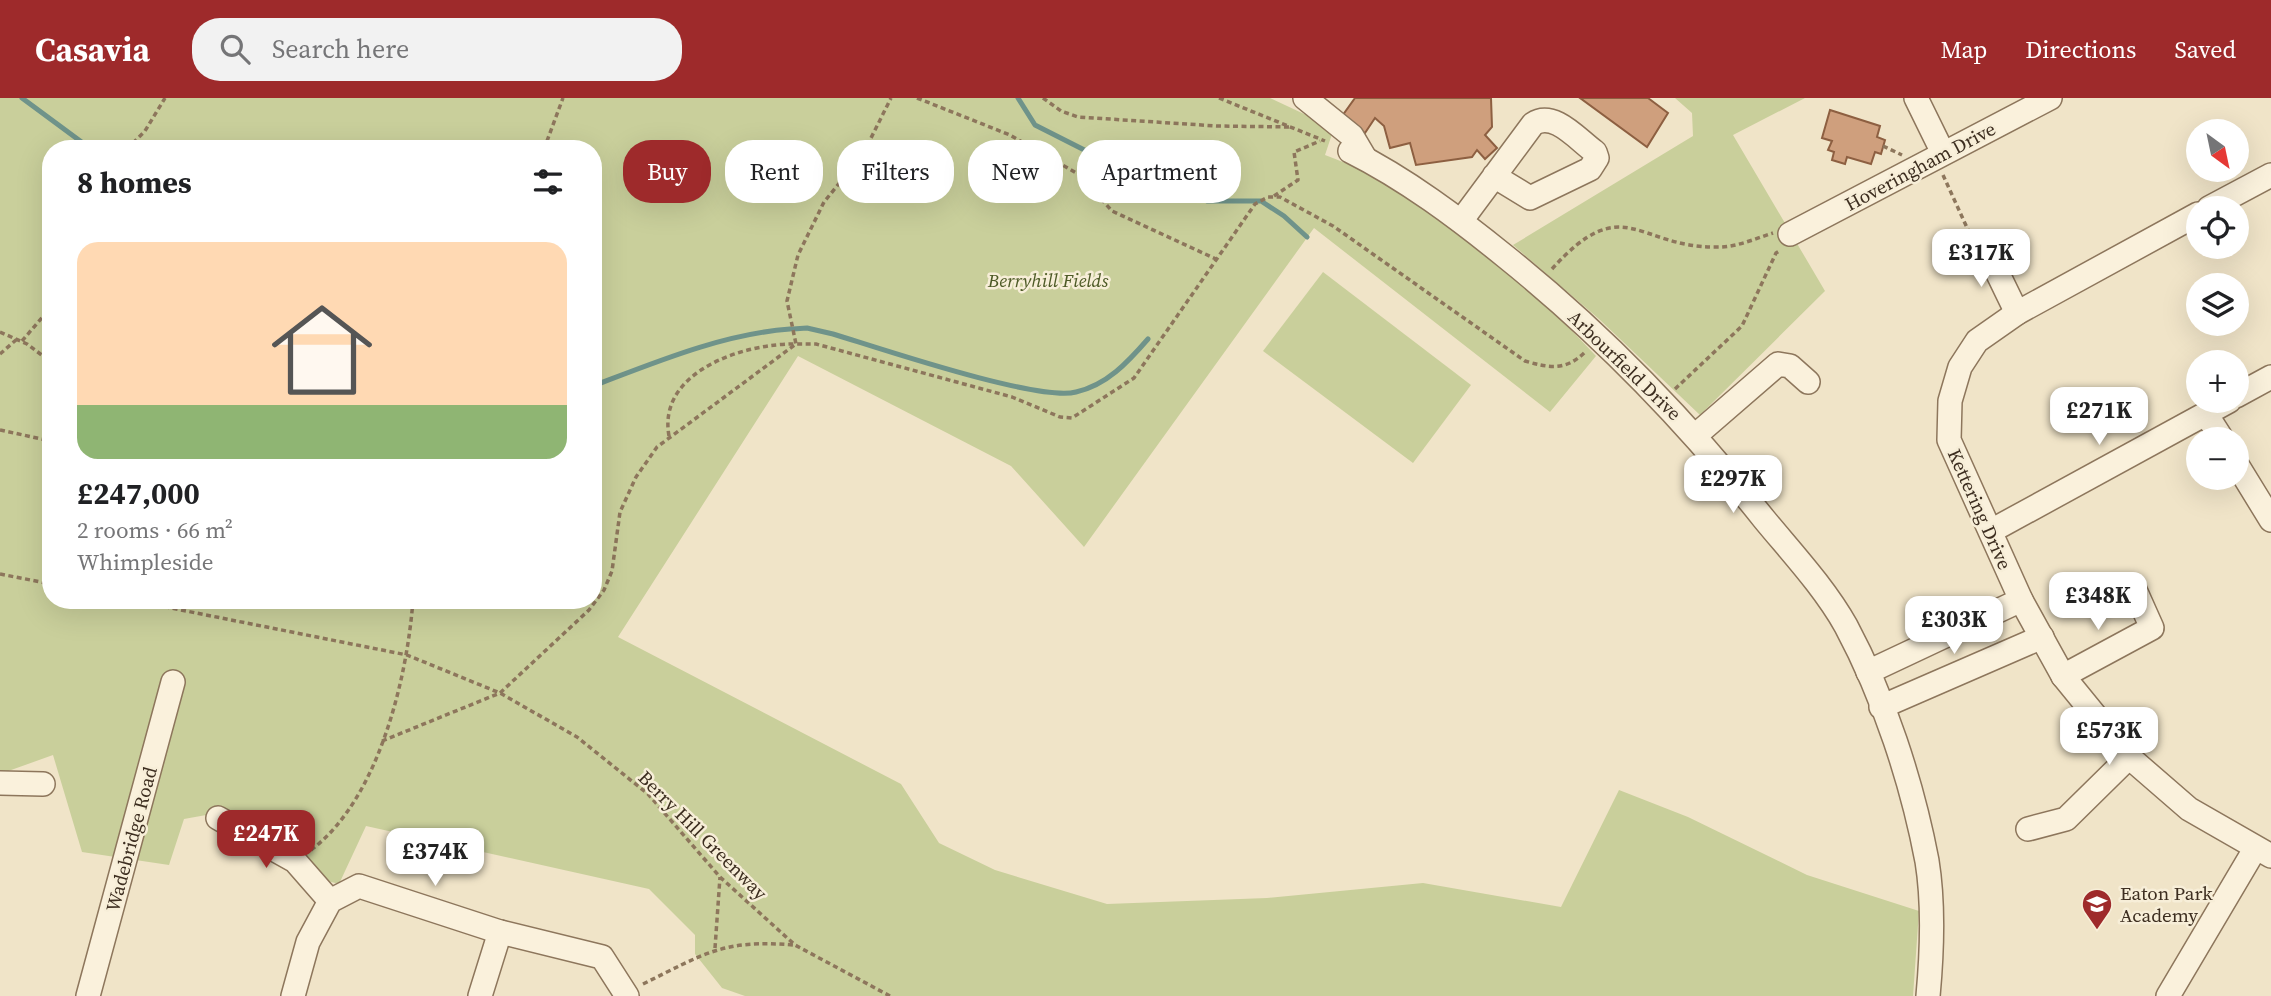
<!DOCTYPE html>
<meta charset="utf-8">
<style>
body{margin:0;font-family:"Source Serif 4",serif;background:#f2f2f2;color:#202124;height:100vh;display:flex;flex-direction:column;font-size:26px;white-space:nowrap}
*{box-sizing:border-box;margin:0}
p{font-size:23px;color:#757577}
.icon{flex:none;width:38px;height:38px;fill:none;stroke:currentColor;stroke-width:2;stroke-linecap:round;stroke-linejoin:round}
.map{position:relative;flex:1;overflow:hidden}
.sheet{position:absolute;left:42px;top:42px;width:560px;height:469px;display:flex;flex-direction:column;background:#fff;border-radius:28px;box-shadow:0 7px 28px #0002}
.sheet>*{flex:none}
.banner{position:absolute;left:623px;top:42px;width:665px;height:63px;display:flex;gap:14px}
.needle{width:46px;rotate:147deg}
.controls{position:absolute;left:2186px;top:21px;display:grid;gap:14px}
.controls a{display:grid;place-items:center;width:63px;height:63px;border-radius:50%;background:#fff;box-shadow:0 7px 28px #0002;font-size:35px}
.price{position:absolute;translate:-50% -60px;padding:0 16px;border-radius:14px;background:#fff;color:#222;font-size:23px;line-height:46px;filter:drop-shadow(0 2px 4px #0008)}
.price::after{content:'';position:absolute;left:50%;top:42px;width:21px;height:16px;margin-left:-10px;background:inherit;clip-path:polygon(0 0,100% 0,50% 100%)}
.price.on{background:#9e2a2b;color:#fff}
ul{padding:0;list-style:none}
li{display:grid;align-content:center;gap:14px;height:371px;padding:0 35px}
li+li{border-top:2px solid #e0e0e0}
li span{display:grid;place-items:center;height:217px;border-radius:21px;color:#555}
li>.icon{margin-inline-start:auto}
span .icon{width:126px;height:126px;fill:#fffc;stroke-width:1}
li b{font-size:30px}
h2{display:flex;justify-content:space-between;align-items:center;height:84px;padding:0 35px;font-size:30px}
.tag{padding:0 24px;border-radius:28px;background:#fff;box-shadow:0 7px 28px #0002;font-size:24px;line-height:63px}
.tag.on{background:#9e2a2b;color:#fff}
header{display:flex;align-items:center;gap:42px;box-sizing:border-box;height:98px;padding:0 35px;background:#9e2a2b;color:#fff}
header strong{font-size:33px}
nav{display:flex;gap:38px;margin-inline-start:auto;font-size:24px}
.search{width:490px;height:63px;background:#f2f2f2;display:flex;align-items:center;gap:18px;box-sizing:border-box;padding:0 24px;border-radius:28px;color:#757577;font-size:26px}
.map>svg:first-child{display:block}
.green{fill:#c9cf9b;fill-rule:evenodd}
.lines{fill:none;stroke-linecap:round;stroke-linejoin:round}
.stream{stroke:#6f938a;stroke-width:5}
.building{fill:#cf9f7d;stroke:#8d5f41;stroke-width:2}
.minor-casing{stroke:#8d765c;stroke-width:26}
.path{stroke:#8d765c;stroke-width:3.5;stroke-dasharray:5 3.5;stroke-linecap:butt}
.minor{stroke:#faf1dc;stroke-width:23}
.labels{text-anchor:middle;dominant-baseline:central;stroke-width:5;stroke-linejoin:round;paint-order:stroke}
.street-label{font-size:19px;fill:#3d2e20;stroke:#f7eed8}
.park-label{font-size:19px;font-style:italic;fill:#4d5a26;stroke:#f7eed8}
.poi-label{font-size:19px;fill:#3d2e20;stroke:#f7eed8;text-anchor:start}
</style>
<header>
<strong>Casavia</strong>
<div class="search"><svg class="icon" aria-label="search" viewBox="0 0 24 24"><circle cx="10" cy="10" r="6"/><path d="M15 15l6 6"/></svg>Search here</div>
<nav><a>Map</a><a>Directions</a><a>Saved</a></nav>
</header>
<div class="map">
<svg width="2271" height="898" viewBox="0 0 2271 898">
<rect width="100%" height="100%" fill="#f0e4c8"/>
<!-- green -->
<g class="green">
<path d="M0,0H1270L1334,30L1325,57C1428,95 1522,178 1596,258L1550,314L1314,130L1084,449L1011,368L798,258L618,539L901,686L939,745L995,772L1107,806L1267,800L1423,785L1561,809L1619,692L1688,719L1807,777L1919,813L1913,898H745L722,890L695,856V837L649,791L366,728L339,786L316,780L286,741L234,712L184,721L169,767L82,754L53,657L0,676ZM51,51H593V502H51Z"/>
<polygon points="1675,0 1805,0 1733,37 1825,193 1700,317 1599,221 1513,147 1693,38 1692,15"/>
<polygon points="1323,174 1471,287 1413,365 1263,253"/>
</g>
<g class="lines">
<!-- stream -->
<g class="stream">
<polyline points="22,0 91,51"/>
<polyline points="1018,0 1035,27 1116,68 1207,103 1261,103 1284,118 1307,139"/>
<path d="M793,231L807,230L833,236C879,250 1038,304 1076,294C1107,287 1128,264 1148,241"/>
<path d="M593,288C656,264 723,236 790,231"/>
</g>
</g>
<!-- building -->
<g class="building">
<polygon points="1355,0 1491,0 1492,29 1485,37 1497,50 1485,61 1477,52 1472,59 1416,67 1410,45 1390,50 1384,28 1375,20 1365,35 1340,21"/>
<polygon points="1580,0 1648,0 1668,15 1647,49"/>
<polygon points="1830,12 1880,28 1877,39 1885,42 1881,56 1875,54 1871,66 1847,59 1845,66 1832,62 1834,54 1828,52 1832,43 1822,40"/>
</g>
<g class="lines">
<!-- minor casing -->
<g class="minor-casing">
<g id="minor">
<polyline points="1305,0 1352,38 1365,60"/>
<polyline points="1916,0 1943,55"/>
<path d="M1350,53C1406,81 1458,120 1506,159C1603,237 1687,324 1764,421C1792,455 1824,489 1846,528C1884,599 1912,684 1927,763C1934,806 1932,855 1928,898"/>
<polyline points="2209,110 2271,77"/>
<polyline points="2198,116 2017,215 1977,243 1960,269 1950,303 1949,342 2021,502 2063,578 2129,659 2189,711 2271,758"/>
<path d="M1461,123L1533,26C1554,12 1578,42 1595,54L1597,60L1590,71L1530,100L1494,78"/>
<polyline points="1790,136 2050,0"/>
<polyline points="1984,147 2017,215"/>
<polyline points="2236,298 2271,279"/>
<polyline points="2206,316 2222,341"/>
<polyline points="1696,337 1778,266 1790,268 1808,284"/>
<polyline points="2236,365 2271,422"/>
<polyline points="1991,433 2229,303"/>
<polyline points="1868,574 2021,502"/>
<polyline points="2063,578 2152,530 2135,492"/>
<polyline points="1881,609 2042,539"/>
<polyline points="0,685 43,686"/>
<polyline points="218,720 295,763 330,803"/>
<polyline points="2028,731 2066,721 2129,659"/>
<polyline points="88,898 173,584"/>
<polyline points="293,898 308,844 330,803 359,788 500,834 602,859 627,898"/>
<polyline points="480,898 500,834"/>
<polyline points="2168,898 2255,751"/>
</g>
</g>
<!-- path -->
<g class="path">
<polyline points="917,0 1010,37 1080,77 1112,113 1216,161"/>
<polyline points="1043,0 1061,13 1078,19 1217,28 1292,29"/>
<polyline points="1219,0 1325,43"/>
<polyline points="1883,48 1902,57"/>
<polyline points="127,51 145,33 165,0"/>
<polyline points="544,51 563,0"/>
<polyline points="1943,77 1969,134"/>
<polyline points="1274,98 1298,82 1294,54 1320,43"/>
<path d="M1552,171C1623,92 1637,149 1715,149C1735,150 1754,141 1773,135"/>
<polyline points="0,234 27,246 51,264"/>
<polyline points="22,243 51,209"/>
<polyline points="0,256 17,241"/>
<polyline points="1675,291 1742,228 1776,155 1781,152"/>
<polyline points="0,332 51,343"/>
<path d="M669,338C657,273 745,245 796,246L787,203L798,157L824,104L863,56L891,0"/>
<polyline points="0,476 51,486"/>
<polyline points="131,502 407,557 500,595 577,639 648,696 720,779 795,847 890,898"/>
<path d="M382,643L500,595L589,512L604,492L612,473L620,414L636,379L657,349L796,246H816L1012,299L1060,319L1072,320L1134,280L1255,106L1268,99H1280L1333,128L1525,263C1549,270 1566,273 1585,254"/>
<path d="M311,752C378,702 407,582 413,502"/>
<polyline points="715,850 720,779"/>
<path d="M643,886C704,856 723,841 794,847"/>
</g>
<!-- minor -->
<use href="#minor" class="minor"/>
</g>
<!-- icons -->
<defs>
<g id="school-pin" transform="scale(1.575)"><path d="M0 17L-7.5 6A9.5 9.5 0 1 1 7.5 6Z" fill="#9e2a2b" stroke="#f7eed8"/><path d="M0-5L7-2L0 1L-7-2ZM-4 1L0 2.5L4 1V4Q0 6-4 4Z" fill="#fff"/></g>
</defs>
<g fill-rule="evenodd">
<use href="#school-pin" x="2097" y="806"/>
</g>
<g class="labels">
<!-- street labels -->
<g class="street-label">
<text transform="translate(1920 68) rotate(-28)">Hoveringham Drive</text>
<text transform="translate(1625 267) rotate(44)">Arbourfield Drive</text>
<text transform="translate(1980 411) rotate(66)">Kettering Drive</text>
<text transform="translate(703 737) rotate(45)">Berry Hill Greenway</text>
<text transform="translate(131 741) rotate(-75)">Wadebridge Road</text>
</g>
<!-- park labels -->
<g class="park-label">
<text x="1048" y="182">Berryhill Fields</text>
</g>
<!-- poi labels -->
<g class="poi-label">
<text x="2120" y="795">Eaton Park<tspan x="2120" dy="22">Academy</tspan></text>
</g>
</g>
</svg>
<div class="controls">
<a><svg class="needle" viewBox="-14 -14 28 28"><path d="M0-13l5 13h-10z" fill="#e53935"/><path d="M0 13l5-13h-10z" fill="#757577"/></svg></a>
<a><svg class="icon" aria-label="locate" viewBox="0 0 24 24"><circle cx="12" cy="12" r="6"/><path d="M12 2v4M12 18v4M2 12h4M18 12h4"/></svg></a>
<a><svg class="icon" aria-label="layers" viewBox="0 0 24 24"><path d="M12 4l9 5-9 5-9-5zM3 14l9 5 9-5"/></svg></a>
<a>+</a>
<a>−</a>
</div>
<b class="price" style="left:1981px;top:191px">£317K</b>
<b class="price" style="left:2099px;top:349px">£271K</b>
<b class="price" style="left:1733px;top:417px">£297K</b>
<b class="price" style="left:2098px;top:534px">£348K</b>
<b class="price" style="left:1954px;top:558px">£303K</b>
<b class="price" style="left:2109px;top:669px">£573K</b>
<b class="price on" style="left:266px;top:772px">£247K</b>
<b class="price" style="left:435px;top:790px">£374K</b>
<div class="banner">
<a class="tag on">Buy</a>
<a class="tag">Rent</a>
<a class="tag">Filters</a>
<a class="tag">New</a>
<a class="tag">Apartment</a>
</div>
<section class="sheet">
<h2>8 homes<svg class="icon" aria-label="filters" viewBox="0 0 24 24"><path d="M4 7h16M4 17h16"/><circle cx="9" cy="7" r="2"/><circle cx="15" cy="17" r="2"/></svg></h2>
<ul>
<li><span style="background:linear-gradient(#ffd9b3 75%,#8fb573 0)"><svg class="icon" aria-label="home" viewBox="0 0 24 24"><path d="M3 11l9-7 9 7M6 9v11h12V9"/></svg></span><div><b>£247,000</b><p>2 rooms · 66 m²</p><p>Whimpleside</p></div></li>
</ul>
</section>
</div>
